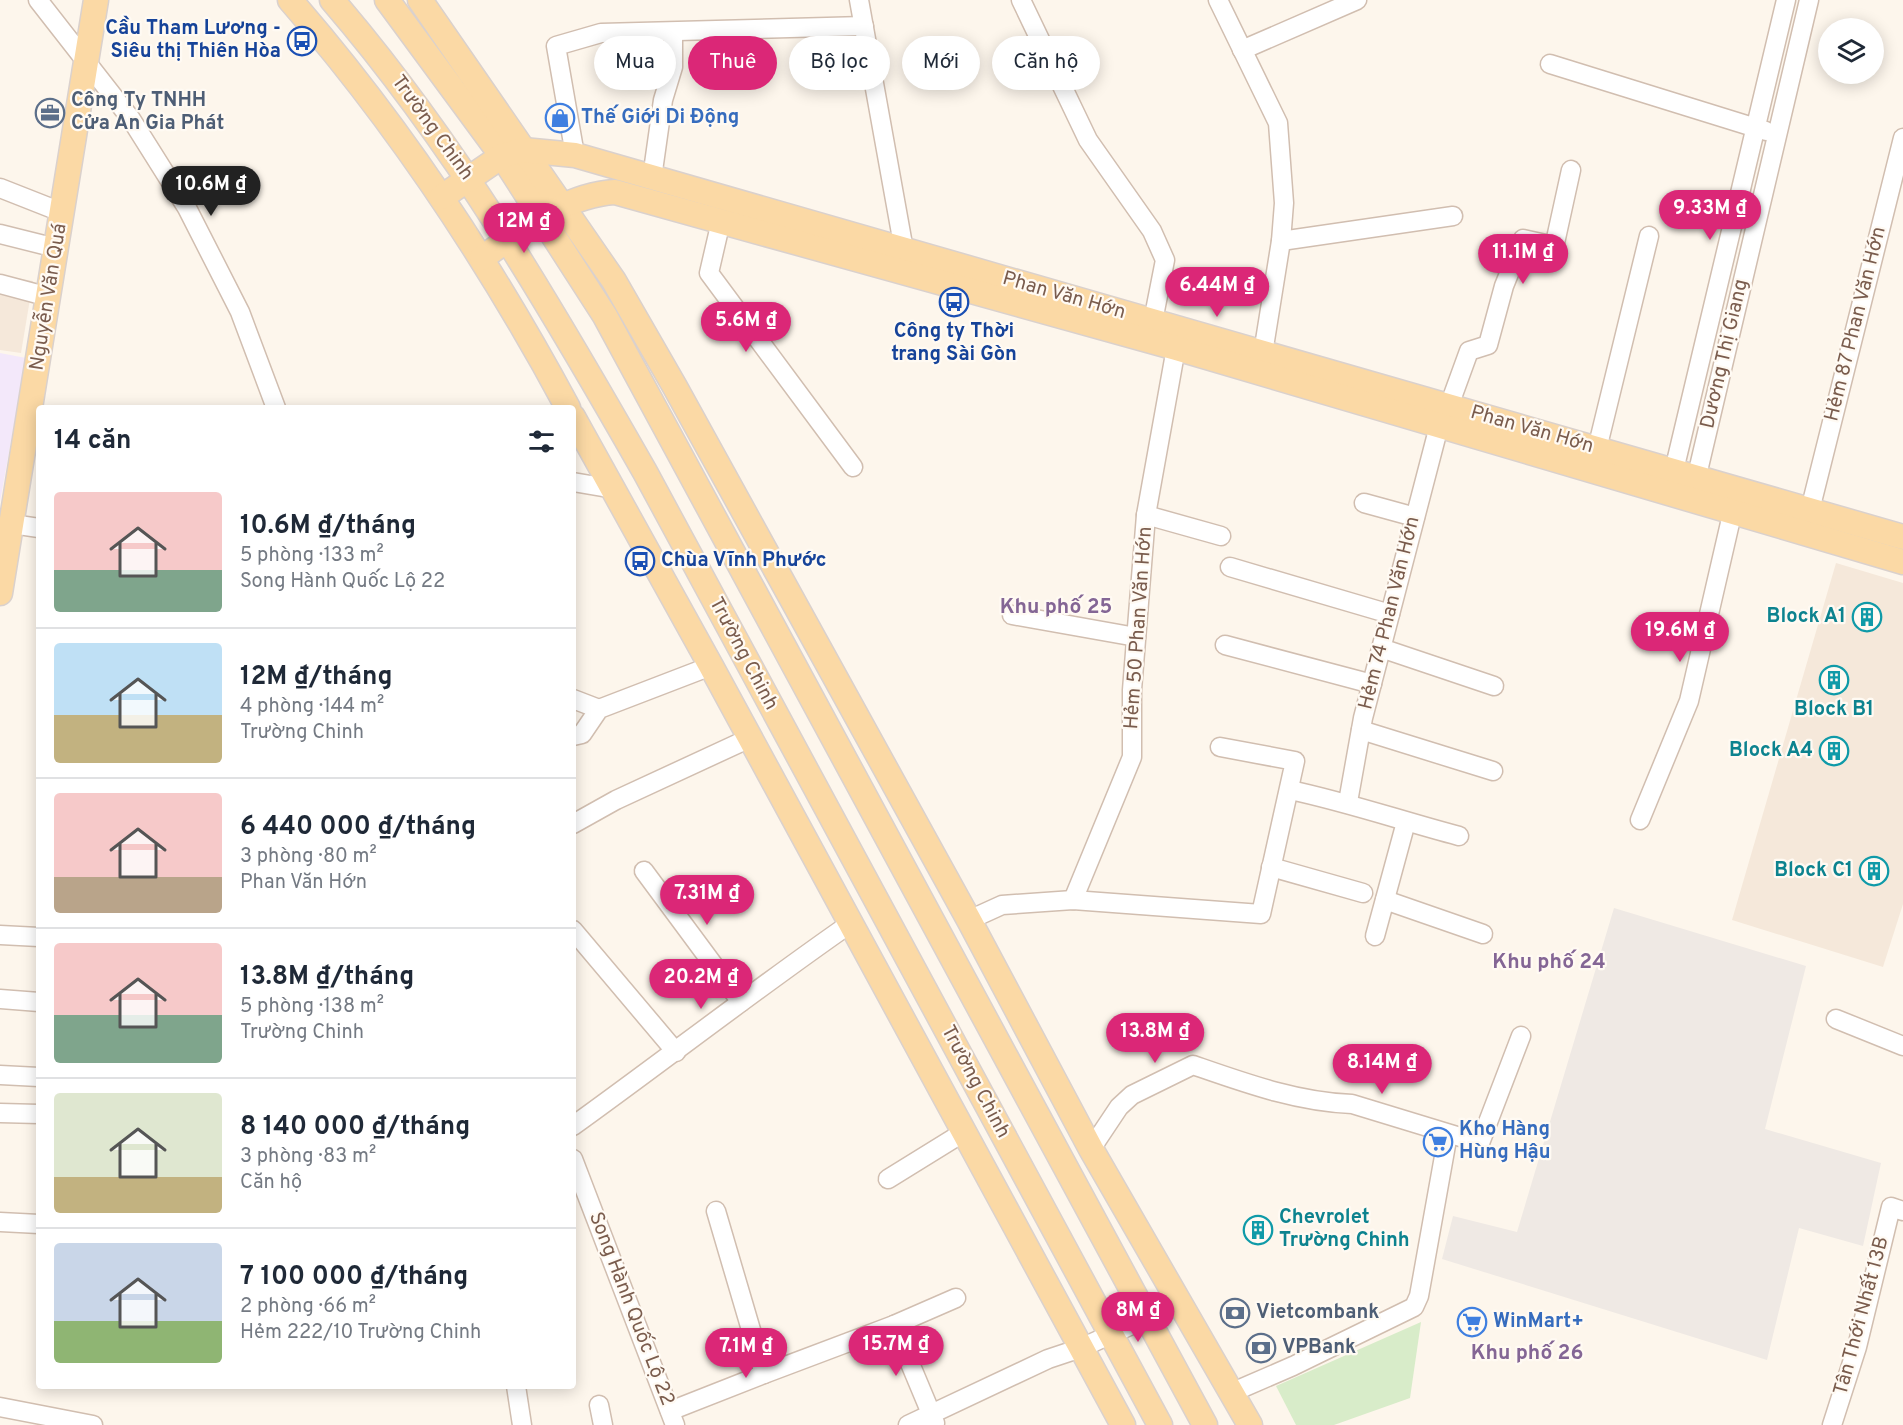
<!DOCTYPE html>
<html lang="vi">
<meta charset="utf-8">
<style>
body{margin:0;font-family:Overpass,sans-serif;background:#f2f2f3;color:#1f2937;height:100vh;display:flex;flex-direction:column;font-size:22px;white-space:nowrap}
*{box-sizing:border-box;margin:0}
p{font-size:20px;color:#747a83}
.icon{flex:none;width:33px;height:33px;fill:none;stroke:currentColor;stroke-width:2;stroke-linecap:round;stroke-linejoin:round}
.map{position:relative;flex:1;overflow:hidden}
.side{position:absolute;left:36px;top:405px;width:540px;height:984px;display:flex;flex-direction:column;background:#fff;border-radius:6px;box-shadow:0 3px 15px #0003}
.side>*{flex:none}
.guide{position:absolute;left:594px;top:36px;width:570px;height:54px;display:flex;gap:12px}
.fabs{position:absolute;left:1818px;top:18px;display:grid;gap:12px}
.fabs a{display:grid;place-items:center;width:66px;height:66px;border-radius:50%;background:#fff;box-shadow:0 3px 15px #0003;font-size:30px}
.price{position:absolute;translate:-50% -51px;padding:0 14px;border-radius:21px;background:#db2777;color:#fff;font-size:20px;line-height:39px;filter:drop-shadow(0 2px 3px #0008)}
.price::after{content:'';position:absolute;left:50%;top:36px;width:18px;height:14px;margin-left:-9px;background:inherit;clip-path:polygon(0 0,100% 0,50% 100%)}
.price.selected{background:#222;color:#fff}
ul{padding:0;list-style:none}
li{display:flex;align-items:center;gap:18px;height:150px;padding:0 18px}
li+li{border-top:2px solid #e0e1e3}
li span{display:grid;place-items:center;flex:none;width:168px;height:120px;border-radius:6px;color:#555}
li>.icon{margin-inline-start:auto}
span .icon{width:72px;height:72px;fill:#fffc;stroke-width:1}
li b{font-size:26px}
h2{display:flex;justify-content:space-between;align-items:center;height:72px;padding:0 18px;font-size:26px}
.tag{padding:0 21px;border-radius:27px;background:#fff;box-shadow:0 3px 15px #0003;font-size:21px;line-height:54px}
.tag.selected{background:#db2777;color:#fff}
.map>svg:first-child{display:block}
.residential{fill:#f5e8da}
.industrial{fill:#efe9e4}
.education{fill:#f3e8fa}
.park{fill:#d8ecc9}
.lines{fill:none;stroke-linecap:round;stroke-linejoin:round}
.minor-casing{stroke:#d1beb0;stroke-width:21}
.major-casing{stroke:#dad1cd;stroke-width:27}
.minor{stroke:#fff;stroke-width:18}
.major{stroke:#fbd9a5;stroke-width:24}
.labels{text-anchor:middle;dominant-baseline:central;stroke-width:4.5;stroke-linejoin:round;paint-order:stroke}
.transit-label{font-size:20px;font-weight:bold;fill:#164399;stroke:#fffaf3;text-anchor:end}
.service-label{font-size:20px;font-weight:bold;fill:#4e5e75;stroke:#fffaf3;text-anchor:start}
.shop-label{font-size:20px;font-weight:bold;fill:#366cbe;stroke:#fffaf3;text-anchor:start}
.street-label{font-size:20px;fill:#7a5c4d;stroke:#fffaf3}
.culture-label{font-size:20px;font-weight:bold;fill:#0d838f;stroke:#fffaf3;text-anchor:end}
.neighbourhood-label{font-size:21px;font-weight:bold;fill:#846695;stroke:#fffaf3}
</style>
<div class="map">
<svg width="1903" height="1425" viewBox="0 0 1903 1425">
<rect width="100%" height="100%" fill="#fdf6ec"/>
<!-- residential -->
<g class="residential">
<polygon points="0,275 33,281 21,353 0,350"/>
<polygon points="1836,563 1903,583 1903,904 1883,967 1732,920"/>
</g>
<!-- industrial -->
<polygon class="industrial" points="1614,908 1806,966 1765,1129 1881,1163 1863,1246 1799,1228 1767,1360 1442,1259 1453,1216 1517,1232"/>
<!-- education -->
<polygon class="education" points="0,353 26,358 0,502"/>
<!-- park -->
<polygon class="park" points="1421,1322 1410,1398 1334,1425 1296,1425 1276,1386"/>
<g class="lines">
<!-- minor casing -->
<g class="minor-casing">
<g id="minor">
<polyline points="38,0 131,119 187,208 240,312 276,408"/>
<polyline points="859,0 904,250"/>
<polyline points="1021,0 1088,140 1152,231 1165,260 1153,321"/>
<polyline points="1218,0 1278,123 1284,203 1281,241 1263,353"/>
<polyline points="1242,50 1357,0"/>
<polyline points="1550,64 1766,131"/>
<polyline points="575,155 556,46 601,33 864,26"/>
<polyline points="652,178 663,100 673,67 673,33"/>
<polyline points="0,188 61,212"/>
<polyline points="721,221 709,273 853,467"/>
<polyline points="0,234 56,248"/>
<polyline points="1281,241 1453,216"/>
<polyline points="0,284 49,297"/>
<polyline points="1449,406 1469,351 1488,345 1504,286 1523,239 1550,245 1555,243 1571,170"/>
<polyline points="1597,449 1649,236"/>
<polyline points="573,482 614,489"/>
<polyline points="1671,483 1786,0"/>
<polyline points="1694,488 1809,0"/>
<polyline points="1364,503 1415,517"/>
<polyline points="1810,510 1903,138"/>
<polyline points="1146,515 1221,536"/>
<polyline points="12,524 39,528"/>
<polyline points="1230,567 1390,614"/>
<polyline points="1012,615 1136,637"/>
<polyline points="1225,645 1372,684"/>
<polyline points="1381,648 1494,686"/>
<polyline points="573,699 599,709"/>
<polyline points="1361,730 1493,771"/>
<polyline points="573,736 582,734 599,709 711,666"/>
<path d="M1290,790C1347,802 1402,821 1459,836"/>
<polyline points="1348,802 1363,718 1439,426"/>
<polyline points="1640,820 1689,701 1733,510"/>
<polyline points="573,824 616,800 750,738"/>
<polyline points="1271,867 1363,893"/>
<polyline points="644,871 741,1002"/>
<polyline points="1073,900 1132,757 1132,690 1146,515 1176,348"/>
<polyline points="1385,900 1483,934"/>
<polyline points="969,920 1002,905 1073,900 1261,914 1295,761 1220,747"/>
<polyline points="573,930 676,1052"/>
<polyline points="0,935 39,937"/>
<polyline points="1375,936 1406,822"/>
<polyline points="0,999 39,1002"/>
<polyline points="1836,1019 1903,1046"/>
<polyline points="0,1075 39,1077"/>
<polyline points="0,1113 39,1114"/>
<path d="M573,1126C666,1059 756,989 851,923"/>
<path d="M1091,1149L1119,1107L1132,1095L1193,1065C1245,1083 1297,1102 1352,1104L1480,1143L1521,1036"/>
<polyline points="573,1159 675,1425"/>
<polyline points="888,1179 964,1132"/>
<polyline points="716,1211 764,1374 894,1325 956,1298"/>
<polyline points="0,1222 39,1224"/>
<polyline points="894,1325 935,1423"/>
<polyline points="516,1386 522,1425"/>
<polyline points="1233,1392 1293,1366 1414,1307 1419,1296 1448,1134"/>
<polyline points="599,1405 603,1425"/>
<polyline points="0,1407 93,1425"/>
<polyline points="670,1411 764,1374"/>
<polyline points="908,1425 1048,1359 1081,1348 1178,1304"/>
<polyline points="1832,1425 1857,1347 1891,1207 1903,1211"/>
</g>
</g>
<!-- major casing -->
<g class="major-casing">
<g id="major">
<path d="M290,0C399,125 490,263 568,408"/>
<path d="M332,0C456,144 551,307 645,472L1160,1425"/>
<polyline points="387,0 502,156 605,316 1205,1425"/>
<polyline points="420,0 614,281 675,387 969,920 1091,1149 1250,1425"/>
<polyline points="442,197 502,156 523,150 575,155 1903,537"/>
<path d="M482,258C522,230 564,195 615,192L1176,348L1903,562"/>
<polyline points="573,417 711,666 1123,1425"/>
<polyline points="0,593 96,0"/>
</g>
</g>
<!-- minor -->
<use href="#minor" class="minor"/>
<!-- major -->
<use href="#major" class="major"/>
</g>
<!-- icons -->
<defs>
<g id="bus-ring" transform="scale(1.5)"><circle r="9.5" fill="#fffaf3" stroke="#1a4fb4" stroke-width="1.5"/><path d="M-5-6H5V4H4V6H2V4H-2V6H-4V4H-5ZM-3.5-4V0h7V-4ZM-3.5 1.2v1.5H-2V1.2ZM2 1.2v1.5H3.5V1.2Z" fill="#1a4fb4"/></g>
<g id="office-ring" transform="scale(1.5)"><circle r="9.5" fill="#fffaf3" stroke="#5c6f8a" stroke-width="1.5"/><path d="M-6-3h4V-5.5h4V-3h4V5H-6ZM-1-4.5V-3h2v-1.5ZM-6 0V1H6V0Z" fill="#5c6f8a"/></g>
<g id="shop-ring" transform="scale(1.5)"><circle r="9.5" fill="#fffaf3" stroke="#3f7fe0" stroke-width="1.5"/><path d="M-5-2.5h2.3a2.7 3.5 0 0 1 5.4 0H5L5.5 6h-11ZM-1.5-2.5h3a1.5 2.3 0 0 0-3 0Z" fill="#3f7fe0"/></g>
<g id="building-ring" transform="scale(1.5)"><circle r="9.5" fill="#fffaf3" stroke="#0f9aa8" stroke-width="1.5"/><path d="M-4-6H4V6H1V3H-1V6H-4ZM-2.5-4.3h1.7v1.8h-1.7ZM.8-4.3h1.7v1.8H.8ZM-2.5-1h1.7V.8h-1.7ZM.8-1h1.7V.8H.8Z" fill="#0f9aa8"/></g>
<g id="supermarket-ring" transform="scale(1.5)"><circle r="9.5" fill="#fffaf3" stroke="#3f7fe0" stroke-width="1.5"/><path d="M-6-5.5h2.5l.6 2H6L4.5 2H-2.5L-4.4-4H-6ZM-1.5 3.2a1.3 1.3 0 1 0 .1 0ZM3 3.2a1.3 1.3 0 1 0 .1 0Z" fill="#3f7fe0"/></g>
<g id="bank-ring" transform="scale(1.5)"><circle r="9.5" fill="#fffaf3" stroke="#5c6f8a" stroke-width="1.5"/><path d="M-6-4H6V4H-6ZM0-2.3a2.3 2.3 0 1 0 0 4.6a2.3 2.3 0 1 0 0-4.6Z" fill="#5c6f8a"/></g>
</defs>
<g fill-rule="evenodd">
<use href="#bus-ring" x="302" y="41"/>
<use href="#office-ring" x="50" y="113"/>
<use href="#shop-ring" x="560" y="118"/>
<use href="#bus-ring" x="954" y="302"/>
<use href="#bus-ring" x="640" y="561"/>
<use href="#building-ring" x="1867" y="617"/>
<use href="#building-ring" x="1834" y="680"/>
<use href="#building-ring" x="1834" y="751"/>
<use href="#building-ring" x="1874" y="871"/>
<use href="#supermarket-ring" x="1438" y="1142"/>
<use href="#building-ring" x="1258" y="1230"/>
<use href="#bank-ring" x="1235" y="1313"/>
<use href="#supermarket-ring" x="1472" y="1322"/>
<use href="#bank-ring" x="1261" y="1348"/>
</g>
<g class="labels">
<!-- transit labels -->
<g class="transit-label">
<text x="281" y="29">Cầu Tham Lương -<tspan x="281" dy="23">Siêu thị Thiên Hòa</tspan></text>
<text x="954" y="332" text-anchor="middle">Công ty Thời<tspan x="954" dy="23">trang Sài Gòn</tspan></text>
<text x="661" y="561" text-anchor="start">Chùa Vĩnh Phước</text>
</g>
<!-- service labels -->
<g class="service-label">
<text x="71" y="101">Công Ty TNHH<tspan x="71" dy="23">Cửa An Gia Phát</tspan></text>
<text x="1256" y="1313">Vietcombank</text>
<text x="1282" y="1348">VPBank</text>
</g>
<!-- shop labels -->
<g class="shop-label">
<text x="581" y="118">Thế Giới Di Động</text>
<text x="1459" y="1130">Kho Hàng<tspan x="1459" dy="23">Hùng Hậu</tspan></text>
<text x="1493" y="1322">WinMart+</text>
</g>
<!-- street labels -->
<g class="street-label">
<text transform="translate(432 128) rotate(54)">Trường Chinh</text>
<text transform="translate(1064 296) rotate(16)">Phan Văn Hớn</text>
<text transform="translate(49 297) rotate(-81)">Nguyễn Văn Quá</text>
<text transform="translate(1856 324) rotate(-76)">Hẻm 87 Phan Văn Hớn</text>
<text transform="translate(1725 354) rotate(-77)">Dương Thị Giang</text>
<text transform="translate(1532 430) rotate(16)">Phan Văn Hớn</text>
<text transform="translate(1390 613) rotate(-76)">Hẻm 74 Phan Văn Hớn</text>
<text transform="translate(1139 628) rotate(-86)">Hẻm 50 Phan Văn Hớn</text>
<text transform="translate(743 654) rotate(62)">Trường Chinh</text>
<text transform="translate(975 1082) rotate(62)">Trường Chinh</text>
<text transform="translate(631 1309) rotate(69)">Song Hành Quốc Lộ 22</text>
<text transform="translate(1862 1316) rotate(-75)">Tân Thới Nhất 13B</text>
</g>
<!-- culture labels -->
<g class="culture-label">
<text x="1846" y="617">Block A1</text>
<text x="1834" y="710" text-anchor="middle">Block B1</text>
<text x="1813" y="751">Block A4</text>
<text x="1853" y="871">Block C1</text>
<text x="1279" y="1218" text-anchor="start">Chevrolet<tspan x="1279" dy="23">Trường Chinh</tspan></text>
</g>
<!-- neighbourhood labels -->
<g class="neighbourhood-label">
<text x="1056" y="607">Khu phố 25</text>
<text x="1549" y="962">Khu phố 24</text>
<text x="1527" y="1353">Khu phố 26</text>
</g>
</g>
</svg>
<div class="fabs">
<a><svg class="icon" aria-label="layers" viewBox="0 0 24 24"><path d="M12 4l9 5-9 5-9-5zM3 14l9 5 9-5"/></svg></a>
</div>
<b class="price selected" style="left:211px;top:217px">10.6M ₫</b>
<b class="price" style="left:1710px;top:241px">9.33M ₫</b>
<b class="price" style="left:524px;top:254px">12M ₫</b>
<b class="price" style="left:1523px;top:285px">11.1M ₫</b>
<b class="price" style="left:1217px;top:318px">6.44M ₫</b>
<b class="price" style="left:746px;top:353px">5.6M ₫</b>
<b class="price" style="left:1680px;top:663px">19.6M ₫</b>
<b class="price" style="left:707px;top:926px">7.31M ₫</b>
<b class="price" style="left:701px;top:1010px">20.2M ₫</b>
<b class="price" style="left:1155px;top:1064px">13.8M ₫</b>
<b class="price" style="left:1382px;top:1095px">8.14M ₫</b>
<b class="price" style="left:1138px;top:1343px">8M ₫</b>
<b class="price" style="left:896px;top:1377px">15.7M ₫</b>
<b class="price" style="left:746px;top:1379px">7.1M ₫</b>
<div class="guide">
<a class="tag">Mua</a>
<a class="tag selected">Thuê</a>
<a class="tag">Bộ lọc</a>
<a class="tag">Mới</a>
<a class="tag">Căn hộ</a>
</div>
<section class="side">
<h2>14 căn<svg class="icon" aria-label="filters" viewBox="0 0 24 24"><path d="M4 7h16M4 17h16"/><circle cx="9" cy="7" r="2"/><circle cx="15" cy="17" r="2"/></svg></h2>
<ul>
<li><span style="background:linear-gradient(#f6c9c9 65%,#7fa58c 0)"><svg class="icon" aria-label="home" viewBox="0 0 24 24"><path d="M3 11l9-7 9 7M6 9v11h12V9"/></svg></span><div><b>10.6M ₫/tháng</b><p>5 phòng · 133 m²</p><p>Song Hành Quốc Lộ 22</p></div></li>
<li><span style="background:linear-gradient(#bfe0f5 60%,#c2b280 0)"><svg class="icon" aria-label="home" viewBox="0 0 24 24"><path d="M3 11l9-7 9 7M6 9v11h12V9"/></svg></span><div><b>12M ₫/tháng</b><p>4 phòng · 144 m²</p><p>Trường Chinh</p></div></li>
<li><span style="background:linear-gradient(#f6c9c9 70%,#b9a48a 0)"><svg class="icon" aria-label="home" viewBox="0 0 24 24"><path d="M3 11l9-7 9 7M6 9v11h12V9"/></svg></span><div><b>6 440 000 ₫/tháng</b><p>3 phòng · 80 m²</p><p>Phan Văn Hớn</p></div></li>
<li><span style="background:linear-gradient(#f6c9c9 60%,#7fa58c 0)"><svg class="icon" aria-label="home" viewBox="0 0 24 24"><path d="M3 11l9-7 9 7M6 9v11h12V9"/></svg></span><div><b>13.8M ₫/tháng</b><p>5 phòng · 138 m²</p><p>Trường Chinh</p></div></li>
<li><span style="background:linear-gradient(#dfe7d0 70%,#c2b280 0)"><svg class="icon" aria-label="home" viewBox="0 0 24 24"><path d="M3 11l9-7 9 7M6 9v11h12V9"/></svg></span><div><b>8 140 000 ₫/tháng</b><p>3 phòng · 83 m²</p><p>Căn hộ</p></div></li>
<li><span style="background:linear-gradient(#c9d6e8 65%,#8fb573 0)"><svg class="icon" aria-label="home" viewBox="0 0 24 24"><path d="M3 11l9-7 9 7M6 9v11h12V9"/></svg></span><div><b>7 100 000 ₫/tháng</b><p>2 phòng · 66 m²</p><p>Hẻm 222/10 Trường Chinh</p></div></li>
</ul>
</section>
</div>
